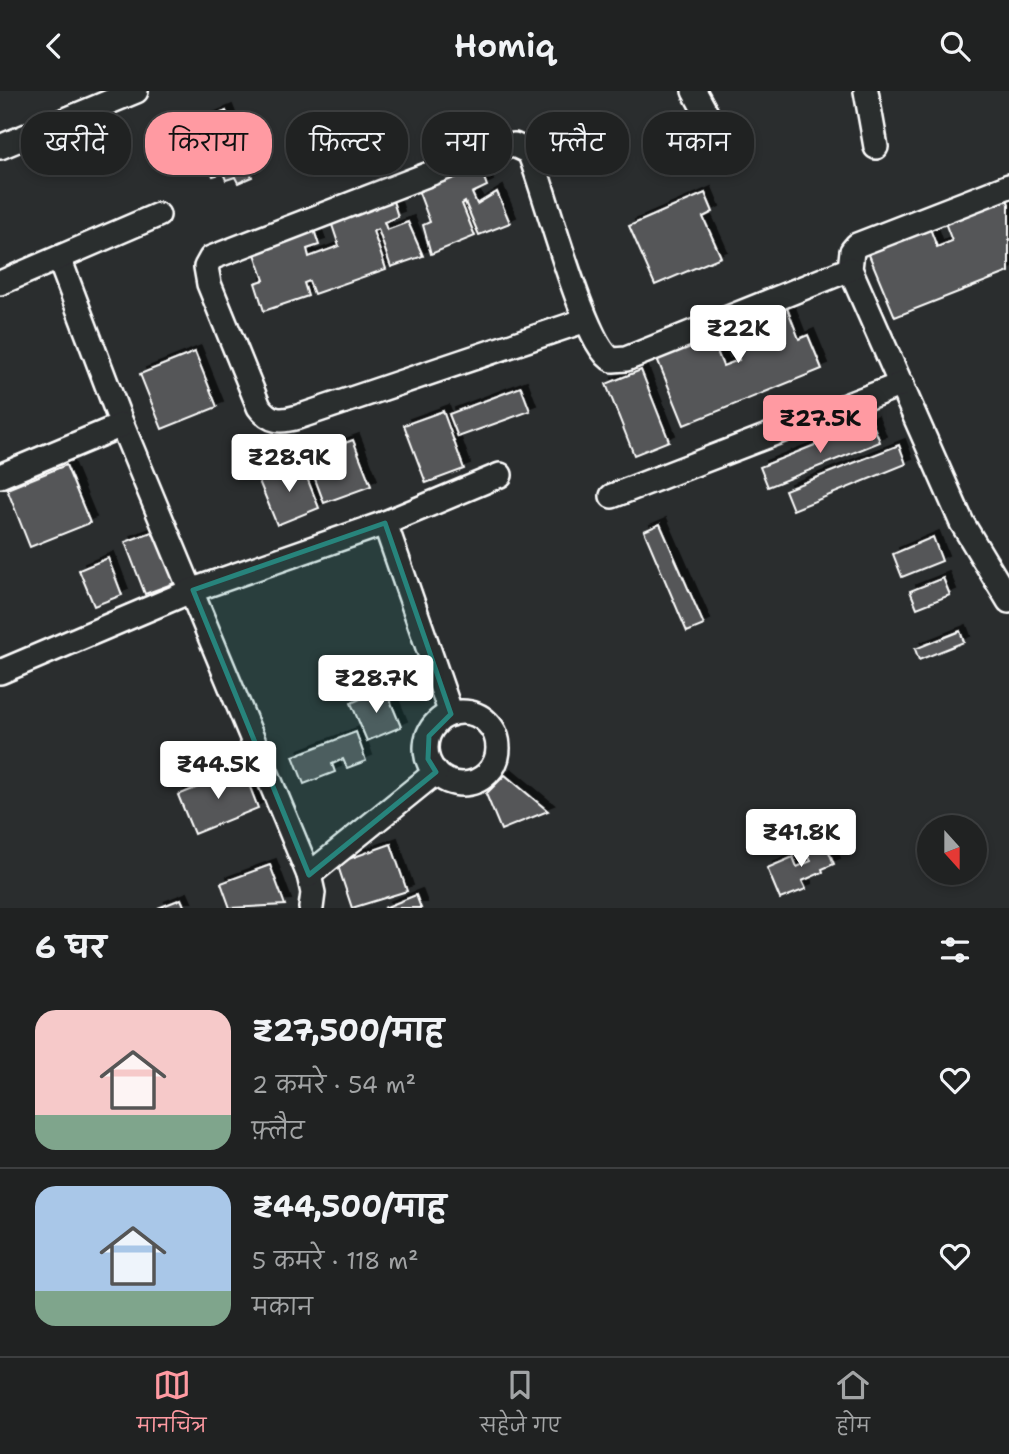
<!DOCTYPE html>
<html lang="hi">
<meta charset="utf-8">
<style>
body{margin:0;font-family:"Shantell Sans","Playpen Sans Deva",sans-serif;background:#2d2f2f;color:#f1f3f6;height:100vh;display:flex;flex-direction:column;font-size:26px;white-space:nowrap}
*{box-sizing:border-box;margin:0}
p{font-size:23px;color:#a2a4a5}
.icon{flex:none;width:38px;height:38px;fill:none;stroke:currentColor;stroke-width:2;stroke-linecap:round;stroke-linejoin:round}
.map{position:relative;height:817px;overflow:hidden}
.drawer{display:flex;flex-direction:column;background:#202222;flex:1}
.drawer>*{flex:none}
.top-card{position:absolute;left:21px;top:21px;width:968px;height:63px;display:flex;gap:14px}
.needle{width:46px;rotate:159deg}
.tools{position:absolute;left:917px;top:724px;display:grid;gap:14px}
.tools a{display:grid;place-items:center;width:70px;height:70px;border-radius:50%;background:#202222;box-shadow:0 4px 10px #0003,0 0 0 2px #3d3f40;font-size:35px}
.price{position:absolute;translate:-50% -60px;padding:0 16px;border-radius:7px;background:#fff;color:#222;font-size:23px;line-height:46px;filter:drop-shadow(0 2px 4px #0008)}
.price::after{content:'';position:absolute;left:50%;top:42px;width:21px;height:16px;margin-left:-10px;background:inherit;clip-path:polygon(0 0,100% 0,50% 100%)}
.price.current{background:#ff9aa2;color:#111}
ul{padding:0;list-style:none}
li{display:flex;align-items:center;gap:21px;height:175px;padding:0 35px}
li+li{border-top:2px solid #3d3f40}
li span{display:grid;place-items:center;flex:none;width:196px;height:140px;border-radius:21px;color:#555}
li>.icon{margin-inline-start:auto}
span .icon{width:84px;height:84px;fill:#fffc;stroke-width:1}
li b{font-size:30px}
h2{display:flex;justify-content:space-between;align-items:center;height:84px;padding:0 35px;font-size:30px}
.pill{padding:0 24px;border-radius:28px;background:#202222;box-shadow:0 4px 10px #0003,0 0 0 2px #3d3f40;font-size:24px;line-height:63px}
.pill.current{background:#ff9aa2;color:#111}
header{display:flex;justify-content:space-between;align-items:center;height:91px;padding:0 35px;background:#202222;font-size:32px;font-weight:600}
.tab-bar{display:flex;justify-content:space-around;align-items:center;height:98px;border-top:2px solid #3d3f40;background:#202222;font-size:19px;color:#a2a4a5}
.tab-bar a{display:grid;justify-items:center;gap:4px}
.tab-bar .current{color:#ff9aa2}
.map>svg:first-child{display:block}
.building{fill:#555758;stroke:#fff;stroke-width:2;filter:url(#shadow)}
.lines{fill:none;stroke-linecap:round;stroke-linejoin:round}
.minor-casing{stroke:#fff;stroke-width:28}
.minor{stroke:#2a2d2e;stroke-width:23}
.marked{fill:#27847c;fill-opacity:0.2;stroke:#27847c;stroke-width:5;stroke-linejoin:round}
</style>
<header><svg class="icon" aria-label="back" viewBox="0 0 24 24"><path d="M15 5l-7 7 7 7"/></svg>Homiq<svg class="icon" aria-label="search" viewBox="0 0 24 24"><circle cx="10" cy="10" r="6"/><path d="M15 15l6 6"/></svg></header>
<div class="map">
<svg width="1009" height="817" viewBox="0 0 1009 817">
<defs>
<filter id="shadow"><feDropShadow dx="6" dy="-6" stdDeviation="0" flood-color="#0009"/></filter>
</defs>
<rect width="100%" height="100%" fill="#2a2d2e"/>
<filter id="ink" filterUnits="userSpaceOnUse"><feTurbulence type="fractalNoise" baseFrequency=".0143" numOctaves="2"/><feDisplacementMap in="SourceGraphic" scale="14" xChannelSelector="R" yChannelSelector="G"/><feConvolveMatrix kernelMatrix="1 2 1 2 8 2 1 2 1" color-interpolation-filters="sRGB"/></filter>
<g filter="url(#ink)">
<!-- building -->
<g class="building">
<polygon points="226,20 252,86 238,92 235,86 226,89 223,82 213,85 193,34"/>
<polygon points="479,74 487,95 472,102 477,113 497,101 510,132 479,144 465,111 462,113 475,145 431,163 423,134 430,131 418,99"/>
<polygon points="705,102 713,121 703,126 721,166 655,194 629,135"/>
<polygon points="1005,104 1009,113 1009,181 895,226 867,159 929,135 937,156 952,150 944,129"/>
<polygon points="393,110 398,126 384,131 387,139 408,131 423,165 391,176 378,138 373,140 386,178 314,203 309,190 304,192 308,205 264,220 255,192 264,189 253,157 313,136 319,154 307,158 309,166 339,155 331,131"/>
<polygon points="785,212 799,248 808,244 822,278 684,334 656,265 710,243 723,275 739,269 726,236"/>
<polygon points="195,261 217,316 162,338 140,283"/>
<polygon points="641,279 669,350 634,364 606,293"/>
<polygon points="521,296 530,320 458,346 449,323"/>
<polygon points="443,320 464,378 426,392 404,334"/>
<polygon points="872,331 880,351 768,396 760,376"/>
<polygon points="353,349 371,395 324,412 307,366"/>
<polygon points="899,354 906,373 793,419 785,399"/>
<polygon points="301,372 319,417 277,434 259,390"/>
<polygon points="66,374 90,432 30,456 7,398"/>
<polygon points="660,433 704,534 687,541 644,440"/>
<polygon points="157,439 177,491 145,503 125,451"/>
<polygon points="933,446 942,470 902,486 893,463"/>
<polygon points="108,467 122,504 94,515 79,479"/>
<polygon points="943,487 950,504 917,517 910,500"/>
<polygon points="960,540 964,551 919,569 915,558"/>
<polygon points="385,597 401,636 367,650 351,612"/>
<polygon points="356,641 366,670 347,677 343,668 332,673 335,681 304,693 293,665"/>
<polygon points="243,678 258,717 194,743 178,704"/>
<polygon points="505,684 548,720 501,739 486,703"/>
<polygon points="822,744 834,773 822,778 823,781 802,790 806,798 780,808 767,777 793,766 797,776 811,770 803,752"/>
<polygon points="391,753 407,800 352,817 337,772"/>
<polygon points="270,774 285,814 230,817 221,792"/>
<polygon points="416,804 421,817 384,817"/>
<polygon points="181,808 185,817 158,817"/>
</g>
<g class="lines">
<!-- minor casing -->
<g class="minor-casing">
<g id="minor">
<polyline points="694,0 720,48"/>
<polyline points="866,0 876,56"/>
<polyline points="0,56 136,0"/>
<polyline points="1009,95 857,154 852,160 850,178 962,432 1009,510"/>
<polyline points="59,167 122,334 309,784 313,802 311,817"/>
<polyline points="0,192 158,124"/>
<path d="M586,229L298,326C281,331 270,331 259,316L209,193L206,176L211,167L494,58L514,54L529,61C545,98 584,257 613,269L626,268L850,178"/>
<polyline points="0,385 122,334"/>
<polyline points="612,405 902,293"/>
<polyline points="385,432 451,623"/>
<polyline points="0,581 193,499 385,432 500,384"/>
<circle cx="462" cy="657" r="36"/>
<polyline points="309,784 436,681"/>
</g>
</g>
<!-- minor -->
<use href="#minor" class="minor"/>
</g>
</g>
<!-- marked area -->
<path class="marked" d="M385,432L451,623L429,645L428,668L436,681L309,784L193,499Z"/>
</svg>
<div class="tools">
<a><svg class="needle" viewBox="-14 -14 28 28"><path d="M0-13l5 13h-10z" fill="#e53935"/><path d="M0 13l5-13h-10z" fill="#a2a4a5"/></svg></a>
</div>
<b class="price" style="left:738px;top:274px">₹22K</b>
<b class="price current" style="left:820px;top:364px">₹27.5K</b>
<b class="price" style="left:289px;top:403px">₹28.9K</b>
<b class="price" style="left:376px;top:624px">₹28.7K</b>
<b class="price" style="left:218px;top:710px">₹44.5K</b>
<b class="price" style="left:801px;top:778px">₹41.8K</b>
<div class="top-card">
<a class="pill">खरीदें</a>
<a class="pill current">किराया</a>
<a class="pill">फ़िल्टर</a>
<a class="pill">नया</a>
<a class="pill">फ़्लैट</a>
<a class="pill">मकान</a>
</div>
</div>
<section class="drawer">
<h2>6 घर<svg class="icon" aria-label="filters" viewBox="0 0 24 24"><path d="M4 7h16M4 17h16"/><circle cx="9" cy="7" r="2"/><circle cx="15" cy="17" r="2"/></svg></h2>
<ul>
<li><span style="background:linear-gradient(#f6c9c9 75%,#7fa58c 0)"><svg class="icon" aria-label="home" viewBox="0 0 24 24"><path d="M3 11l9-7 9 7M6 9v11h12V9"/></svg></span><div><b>₹27,500/माह</b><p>2 कमरे · 54 m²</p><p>फ़्लैट</p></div><svg class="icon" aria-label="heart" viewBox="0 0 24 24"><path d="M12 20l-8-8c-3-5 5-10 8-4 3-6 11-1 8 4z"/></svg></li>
<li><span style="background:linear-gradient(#a9c7e8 75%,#7fa58c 0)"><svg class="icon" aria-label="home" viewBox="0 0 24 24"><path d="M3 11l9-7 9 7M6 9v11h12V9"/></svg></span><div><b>₹44,500/माह</b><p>5 कमरे · 118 m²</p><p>मकान</p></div><svg class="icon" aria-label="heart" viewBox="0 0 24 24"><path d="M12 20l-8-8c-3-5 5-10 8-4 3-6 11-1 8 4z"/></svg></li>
</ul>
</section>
<nav class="tab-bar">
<a class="current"><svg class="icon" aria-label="map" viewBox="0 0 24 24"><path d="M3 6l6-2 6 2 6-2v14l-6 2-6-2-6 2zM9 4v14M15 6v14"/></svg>मानचित्र</a>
<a><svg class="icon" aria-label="saved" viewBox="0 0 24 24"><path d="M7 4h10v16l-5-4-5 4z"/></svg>सहेजे गए</a>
<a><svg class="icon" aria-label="home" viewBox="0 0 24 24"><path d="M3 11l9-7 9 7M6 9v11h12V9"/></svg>होम</a>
</nav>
